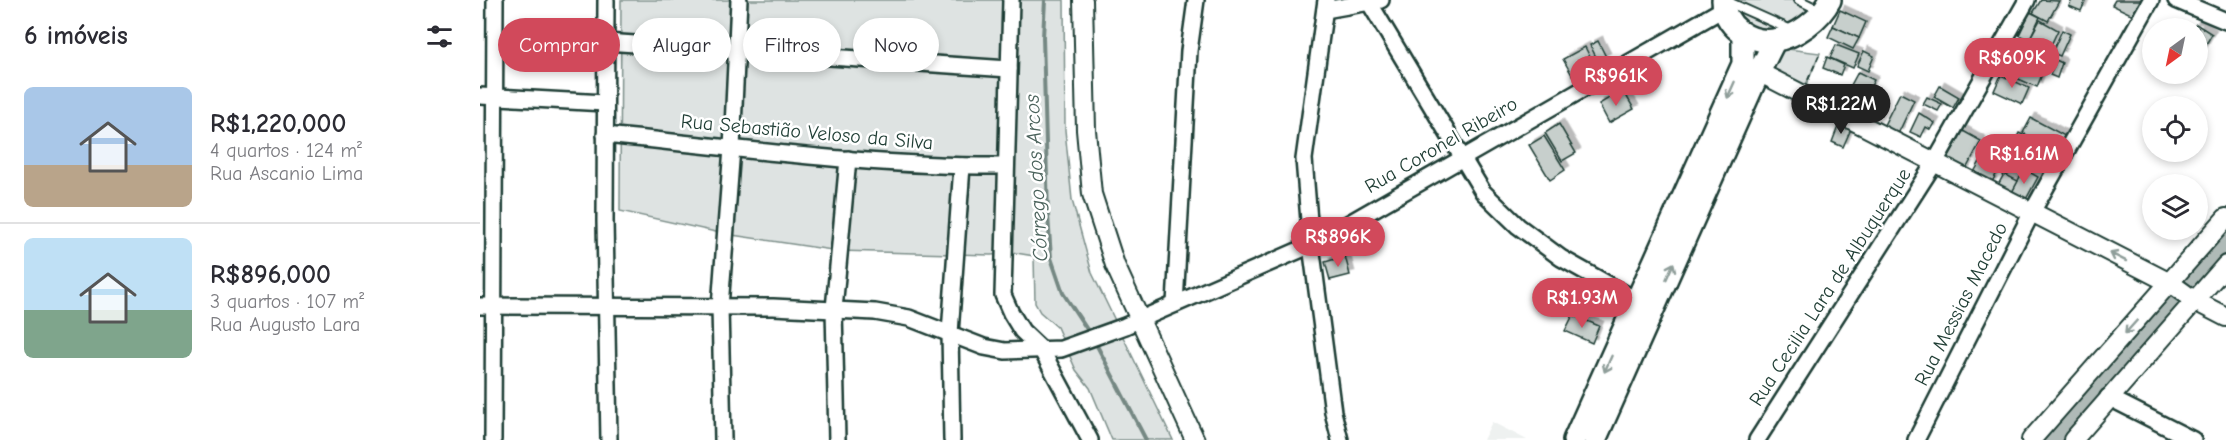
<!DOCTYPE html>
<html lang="pt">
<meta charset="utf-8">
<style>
body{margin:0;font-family:"Comic Neue",sans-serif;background:#f7f7f7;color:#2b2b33;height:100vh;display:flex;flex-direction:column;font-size:22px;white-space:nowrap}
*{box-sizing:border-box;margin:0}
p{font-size:20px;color:#7c7c81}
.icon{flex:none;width:33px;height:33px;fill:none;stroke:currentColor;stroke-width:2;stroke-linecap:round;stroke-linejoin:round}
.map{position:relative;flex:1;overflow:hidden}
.drawer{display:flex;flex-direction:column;background:#fff;width:480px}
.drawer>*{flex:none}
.banner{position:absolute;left:18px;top:18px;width:570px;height:54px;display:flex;gap:12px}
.needle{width:39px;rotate:213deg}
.fabs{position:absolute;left:1662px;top:18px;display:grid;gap:12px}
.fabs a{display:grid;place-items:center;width:66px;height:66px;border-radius:50%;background:#fff;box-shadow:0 3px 9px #0003;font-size:30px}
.price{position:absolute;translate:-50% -51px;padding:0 14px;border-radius:21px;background:#d1495b;color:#fff;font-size:20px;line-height:39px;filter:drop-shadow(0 2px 3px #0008)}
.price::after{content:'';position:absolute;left:50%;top:36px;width:18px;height:14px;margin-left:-9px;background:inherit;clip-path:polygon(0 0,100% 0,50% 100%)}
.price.active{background:#222;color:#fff}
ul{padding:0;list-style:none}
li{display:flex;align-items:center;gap:18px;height:150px;padding:0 24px}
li+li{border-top:2px solid #e1e1e2}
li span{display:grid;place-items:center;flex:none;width:168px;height:120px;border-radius:9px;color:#555}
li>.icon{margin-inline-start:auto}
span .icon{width:72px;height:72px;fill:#fffc;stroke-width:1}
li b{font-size:26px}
h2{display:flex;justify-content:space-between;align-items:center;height:72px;padding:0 24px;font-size:26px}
.chip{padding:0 21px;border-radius:27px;background:#fff;box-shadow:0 3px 9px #0003;font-size:21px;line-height:54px}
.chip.active{background:#d1495b;color:#fff}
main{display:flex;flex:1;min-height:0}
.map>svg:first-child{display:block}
.built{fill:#eef1f0}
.green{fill:#dee3e2;stroke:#7e908b;stroke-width:1.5}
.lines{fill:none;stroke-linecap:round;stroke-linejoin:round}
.stream{stroke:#758883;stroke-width:4}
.river{stroke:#afbab7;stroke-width:22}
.building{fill:#c7cfcc;stroke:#1f3d34;stroke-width:1.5;filter:url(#shadow)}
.service-casing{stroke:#1f3d34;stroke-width:12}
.minor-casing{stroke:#1f3d34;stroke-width:20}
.tertiary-casing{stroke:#1f3d34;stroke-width:22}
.secondary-casing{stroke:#1f3d34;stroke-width:26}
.path{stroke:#1f3d34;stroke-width:2;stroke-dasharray:6 4.5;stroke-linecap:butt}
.service{stroke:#fff;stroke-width:8}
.minor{stroke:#fff;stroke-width:15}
.tertiary{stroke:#fff;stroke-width:18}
.secondary{stroke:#fff;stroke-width:21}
.oneway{stroke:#8f9e9a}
.labels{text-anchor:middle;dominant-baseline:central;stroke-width:5;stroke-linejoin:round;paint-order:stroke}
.street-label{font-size:20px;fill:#1f3d34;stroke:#fff}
.water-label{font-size:21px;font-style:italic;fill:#4a625b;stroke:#fff}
</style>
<main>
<section class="drawer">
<h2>6 imóveis<svg class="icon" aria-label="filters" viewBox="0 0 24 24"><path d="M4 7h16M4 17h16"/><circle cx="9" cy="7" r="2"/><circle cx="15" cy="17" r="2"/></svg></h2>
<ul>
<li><span style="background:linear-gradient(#a9c7e8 65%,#b9a48a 0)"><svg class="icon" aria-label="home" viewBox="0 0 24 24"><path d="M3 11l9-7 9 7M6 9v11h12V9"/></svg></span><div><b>R$1,220,000</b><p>4 quartos · 124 m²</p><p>Rua Ascanio Lima</p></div></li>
<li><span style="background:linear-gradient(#bfe0f5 60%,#7fa58c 0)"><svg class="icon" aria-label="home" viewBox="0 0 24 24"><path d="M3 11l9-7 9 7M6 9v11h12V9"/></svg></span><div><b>R$896,000</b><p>3 quartos · 107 m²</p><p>Rua Augusto Lara</p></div></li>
</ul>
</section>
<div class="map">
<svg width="1746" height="440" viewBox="0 0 1746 440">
<defs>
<filter id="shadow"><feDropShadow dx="4.5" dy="-4.5" stdDeviation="0" flood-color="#0004"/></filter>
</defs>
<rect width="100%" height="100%" fill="#fff"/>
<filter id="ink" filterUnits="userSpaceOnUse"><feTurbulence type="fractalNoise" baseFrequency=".0167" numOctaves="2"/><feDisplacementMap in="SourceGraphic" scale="12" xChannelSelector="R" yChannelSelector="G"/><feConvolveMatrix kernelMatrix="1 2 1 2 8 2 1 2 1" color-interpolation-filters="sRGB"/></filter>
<g filter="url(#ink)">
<!-- built -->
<polygon class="built" points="1012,422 1047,440 1003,440"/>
<!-- green -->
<g class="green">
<polygon points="141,0 584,0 585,130 592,200 612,273 693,440 632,440 610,388 596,370 577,327 560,312 555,303 554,256 536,253 511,255 359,251 245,234 140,211"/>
<polygon points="1249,0 1349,0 1316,31"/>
<polygon points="1244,1 1313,32 1263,32"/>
<polygon points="1300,48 1340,53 1324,89 1289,73"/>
</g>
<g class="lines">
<!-- stream -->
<g class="stream">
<polyline points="565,0 563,37 568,215 571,258 583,293 610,334"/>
<polyline points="614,340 666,440"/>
</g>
<!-- river -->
<g class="river">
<polyline points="1712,282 1746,244"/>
<polyline points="1573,440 1690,306"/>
</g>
</g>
<!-- building -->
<g class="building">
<polygon points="1561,0 1579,1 1568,21 1553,13"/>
<polygon points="1592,0 1606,0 1601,11 1589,6"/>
<polygon points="1635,0 1663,0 1655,16 1632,5"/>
<polygon points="1360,10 1386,22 1379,38 1353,26"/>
<polygon points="1550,12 1560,17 1549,40 1539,35"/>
<polygon points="1560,20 1578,30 1570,47 1550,38"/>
<polygon points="1716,24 1732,34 1718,58 1718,28 1713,28"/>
<polygon points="1353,26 1379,38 1373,49 1348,37"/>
<polygon points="1582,30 1590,34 1580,56 1572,53"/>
<polygon points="1118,41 1126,57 1118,61 1110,45"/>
<polygon points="1356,45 1379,54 1373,68 1350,58"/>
<polygon points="1105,47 1113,63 1092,75 1083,59"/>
<polygon points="1384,51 1394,56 1388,71 1377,66"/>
<polygon points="1347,57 1364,65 1360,75 1343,68"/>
<polygon points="1534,59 1563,72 1557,87 1527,74"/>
<polygon points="1576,60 1582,63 1577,78 1570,75"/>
<polygon points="1378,72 1394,80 1378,111 1367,105 1376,89 1371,85"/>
<polygon points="1521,75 1549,88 1542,104 1514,91"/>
<polygon points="1460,86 1479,97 1473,108 1454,97"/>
<polygon points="1143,90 1154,109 1129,123 1119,104"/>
<polygon points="1420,93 1434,100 1418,134 1403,127"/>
<polygon points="1447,97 1462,104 1458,111 1443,104"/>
<polygon points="1439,113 1455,123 1451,130 1446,127 1441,137 1430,132"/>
<polygon points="1551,118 1585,136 1577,151 1543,133"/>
<polygon points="1079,124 1096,153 1082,161 1065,133"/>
<polygon points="1359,124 1371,129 1363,147 1352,142"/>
<polygon points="1483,131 1501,141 1485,171 1466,161"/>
<polygon points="1539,133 1568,149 1558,167 1530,151"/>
<polygon points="1064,136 1085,170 1070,180 1049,145"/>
<polygon points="1506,151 1523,161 1511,184 1493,174"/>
<polygon points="1544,169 1558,177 1545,201 1531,194"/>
<polygon points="1524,174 1538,181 1531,194 1517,187"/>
<polygon points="865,256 870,275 850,280 845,262"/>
<polygon points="1093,315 1119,326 1112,343 1085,331"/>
</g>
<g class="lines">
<!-- service casing -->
<g class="service-casing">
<g id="service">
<polyline points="1319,0 1333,7 1338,15"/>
<polyline points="1246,1 1311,30"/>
</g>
</g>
<!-- minor casing -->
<g class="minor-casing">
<g id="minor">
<polyline points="126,0 125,221 129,440"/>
<polyline points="531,0 523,295 531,313 542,331 561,349 610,440"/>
<polyline points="846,0 824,159 831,245 853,412 860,440"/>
<polyline points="885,0 889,2 1003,192 1038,226 1081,258 1165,305"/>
<polyline points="1696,0 1746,21"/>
<polyline points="845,10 901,0"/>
<polyline points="125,42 529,69"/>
<polyline points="0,96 125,103"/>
<path d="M125,135C258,148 392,167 526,166"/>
<polyline points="695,304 709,51 716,0"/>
<polyline points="0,306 293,307 395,312 429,318 504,347 525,351 581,349 645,326 831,245 1243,9"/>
<polyline points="1628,397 1713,440"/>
<polyline points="13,440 15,0"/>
<polyline points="243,440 240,307 252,148 259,0"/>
<polyline points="357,440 354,309 368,159"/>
<polyline points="472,440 470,333 482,166"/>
<polyline points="1277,440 1455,162 1547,0"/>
<polyline points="1436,440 1552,212 1671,0"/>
</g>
</g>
<!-- tertiary casing -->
<g class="tertiary-casing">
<g id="tertiary">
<polyline points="603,0 606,130 612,194 635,265 715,440"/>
<polyline points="1267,66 1690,283 1715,301 1746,317"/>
<polyline points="1551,440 1746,218"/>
<polyline points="1593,440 1746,265"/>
</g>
</g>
<!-- secondary casing -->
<g class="secondary-casing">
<g id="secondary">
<path d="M1243,0C1244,26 1269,44 1295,40C1317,37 1340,19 1350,0"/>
<polyline points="1094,440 1263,64 1263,34"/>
<polyline points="1115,440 1279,72 1295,40"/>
</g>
</g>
<!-- path -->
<polyline class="path" points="1328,80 1340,53"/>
<!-- service -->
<use href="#service" class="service"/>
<!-- minor -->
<use href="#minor" class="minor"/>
<!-- tertiary -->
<use href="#tertiary" class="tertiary"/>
<!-- secondary -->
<use href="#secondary" class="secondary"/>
</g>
<!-- one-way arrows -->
<defs><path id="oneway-shaft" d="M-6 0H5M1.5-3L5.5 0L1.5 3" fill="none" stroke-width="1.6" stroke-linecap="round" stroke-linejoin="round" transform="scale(1.5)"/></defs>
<g class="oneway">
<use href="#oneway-shaft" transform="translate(1251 90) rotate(114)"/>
<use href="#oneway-shaft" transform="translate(1638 257) rotate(-153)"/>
<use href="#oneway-shaft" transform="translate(1190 271) rotate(-66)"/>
<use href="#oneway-shaft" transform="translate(1651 327) rotate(132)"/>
<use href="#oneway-shaft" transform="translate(1128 364) rotate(114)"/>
</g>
</g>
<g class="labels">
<!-- street labels -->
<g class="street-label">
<text transform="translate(327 132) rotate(5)">Rua Sebastião Veloso da Silva</text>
<text transform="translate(961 145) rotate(-30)">Rua Coronel Ribeiro</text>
<text transform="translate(1350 287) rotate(-57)">Rua Cecilia Lara de Albuquerque</text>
<text transform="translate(1481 304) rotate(-63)">Rua Messias Macedo</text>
</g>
<!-- water labels -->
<g class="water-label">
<text transform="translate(556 178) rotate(-93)">Córrego dos Arcos</text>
</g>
</g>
</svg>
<div class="fabs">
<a><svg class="needle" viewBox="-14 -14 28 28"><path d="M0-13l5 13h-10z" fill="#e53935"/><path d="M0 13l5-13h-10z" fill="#7c7c81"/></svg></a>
<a><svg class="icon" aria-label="locate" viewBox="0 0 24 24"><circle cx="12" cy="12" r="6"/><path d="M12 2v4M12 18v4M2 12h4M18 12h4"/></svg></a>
<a><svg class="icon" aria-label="layers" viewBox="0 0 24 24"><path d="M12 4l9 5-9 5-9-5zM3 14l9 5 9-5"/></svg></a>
</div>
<b class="price" style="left:1532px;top:89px">R$609K</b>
<b class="price" style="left:1136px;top:107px">R$961K</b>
<b class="price active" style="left:1361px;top:135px">R$1.22M</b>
<b class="price" style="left:1544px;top:185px">R$1.61M</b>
<b class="price" style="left:858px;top:268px">R$896K</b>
<b class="price" style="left:1102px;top:329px">R$1.93M</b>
<div class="banner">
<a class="chip active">Comprar</a>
<a class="chip">Alugar</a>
<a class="chip">Filtros</a>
<a class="chip">Novo</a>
</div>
</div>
</main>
